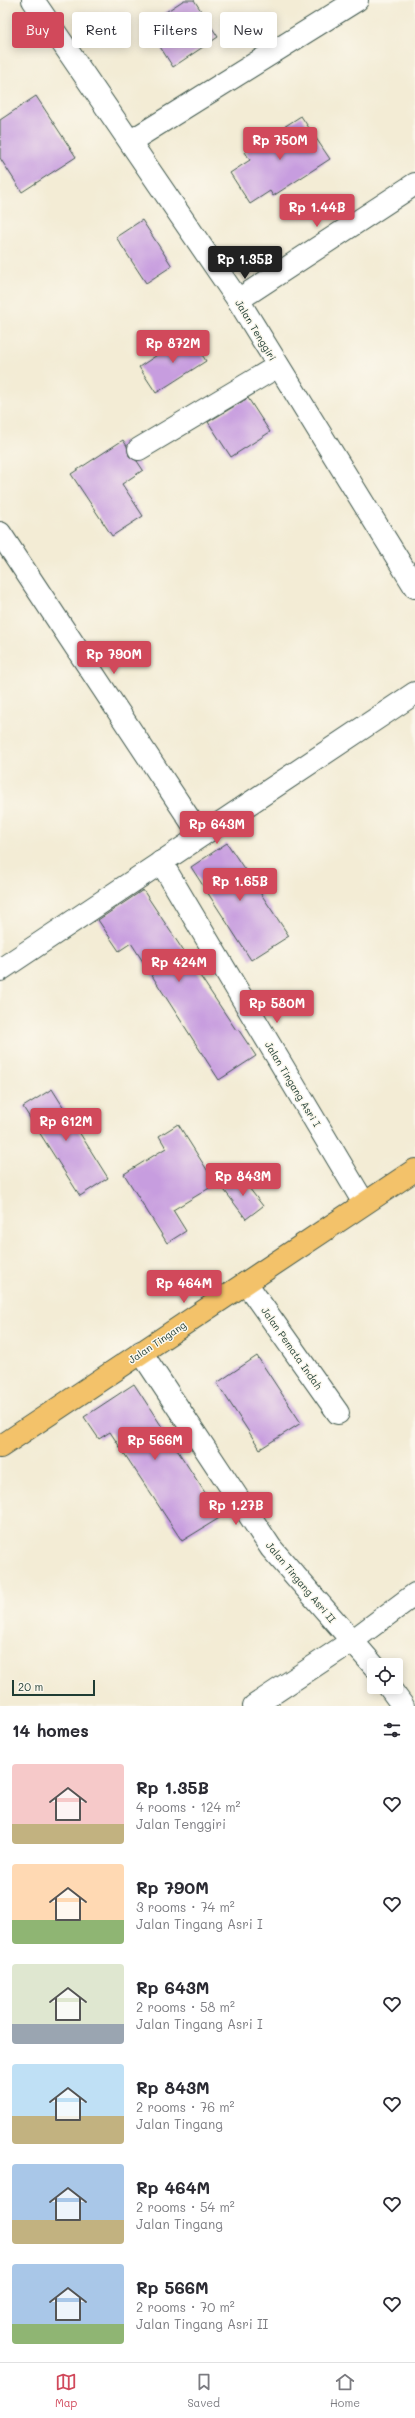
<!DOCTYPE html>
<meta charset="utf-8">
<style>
body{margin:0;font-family:Mali,sans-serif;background:#f2f2f3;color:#2b2b33;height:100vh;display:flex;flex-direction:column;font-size:15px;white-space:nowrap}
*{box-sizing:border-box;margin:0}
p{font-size:13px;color:#7c7c81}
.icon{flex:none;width:22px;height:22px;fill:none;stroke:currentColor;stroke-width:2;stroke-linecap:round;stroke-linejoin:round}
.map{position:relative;height:1706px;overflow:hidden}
.drawer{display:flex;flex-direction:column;background:#fff;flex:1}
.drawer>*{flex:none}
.top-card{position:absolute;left:12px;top:12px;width:391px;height:36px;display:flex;gap:8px}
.buttons{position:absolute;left:367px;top:1658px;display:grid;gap:8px}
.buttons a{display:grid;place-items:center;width:36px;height:36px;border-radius:4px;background:#fff;box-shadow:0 2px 10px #0003;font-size:20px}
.scale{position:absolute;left:12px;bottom:10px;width:83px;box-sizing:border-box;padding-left:4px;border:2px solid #1f3d34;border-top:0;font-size:11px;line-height:14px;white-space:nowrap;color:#1f3d34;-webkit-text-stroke:3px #fbf7ec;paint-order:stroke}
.price{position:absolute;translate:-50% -34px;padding:0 9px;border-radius:4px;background:#d1495b;color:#fff;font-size:13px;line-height:26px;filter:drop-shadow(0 1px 2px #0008)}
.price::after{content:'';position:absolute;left:50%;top:24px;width:12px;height:9px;margin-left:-6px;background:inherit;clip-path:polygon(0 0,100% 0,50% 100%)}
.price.current{background:#222;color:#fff}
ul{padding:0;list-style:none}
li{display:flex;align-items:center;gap:12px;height:100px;padding:0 12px}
li span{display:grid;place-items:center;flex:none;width:112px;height:80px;border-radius:4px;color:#555}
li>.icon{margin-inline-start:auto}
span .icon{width:48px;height:48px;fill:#fffc;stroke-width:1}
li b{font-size:17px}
h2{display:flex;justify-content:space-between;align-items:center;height:48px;padding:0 12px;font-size:17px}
.tag{padding:0 14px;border-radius:4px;background:#fff;box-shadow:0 2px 10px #0003;font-size:14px;line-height:36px}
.tag.current{background:#d1495b;color:#fff}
.dock{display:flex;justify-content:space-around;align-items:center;height:56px;border-top:1px solid #e1e1e2;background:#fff;font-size:11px;color:#7c7c81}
.dock a{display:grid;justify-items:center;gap:2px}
.dock .current{color:#d1495b}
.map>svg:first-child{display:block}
.building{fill:#c79ddf}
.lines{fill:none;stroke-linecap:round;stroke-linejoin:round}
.minor-casing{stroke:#3f574c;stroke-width:24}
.major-casing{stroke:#3f574c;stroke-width:24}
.minor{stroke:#fff;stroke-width:22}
.major{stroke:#f3c26a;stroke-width:22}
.labels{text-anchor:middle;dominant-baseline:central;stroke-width:3;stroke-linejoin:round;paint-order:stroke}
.street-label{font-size:10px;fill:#1f3d34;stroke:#fbf7ec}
</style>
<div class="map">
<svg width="415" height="1706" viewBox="0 0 415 1706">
<rect width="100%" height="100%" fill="#fbf7ec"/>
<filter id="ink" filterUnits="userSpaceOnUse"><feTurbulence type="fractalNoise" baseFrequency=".025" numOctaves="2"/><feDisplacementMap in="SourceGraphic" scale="8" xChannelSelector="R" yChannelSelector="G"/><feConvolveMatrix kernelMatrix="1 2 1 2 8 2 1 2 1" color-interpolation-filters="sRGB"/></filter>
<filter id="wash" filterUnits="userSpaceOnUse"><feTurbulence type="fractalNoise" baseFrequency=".012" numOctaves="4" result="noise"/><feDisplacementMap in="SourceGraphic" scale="16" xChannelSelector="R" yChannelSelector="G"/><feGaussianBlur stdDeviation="0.9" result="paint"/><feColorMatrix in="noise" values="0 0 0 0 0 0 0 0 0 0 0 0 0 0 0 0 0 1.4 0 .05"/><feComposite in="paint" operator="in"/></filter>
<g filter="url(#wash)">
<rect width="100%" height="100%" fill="#f3ecd5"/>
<g id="blocks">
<!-- building -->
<g class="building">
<polygon points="184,0 194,0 218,37 173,67 146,25"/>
<polygon points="36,96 76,157 22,192 0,158 0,120"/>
<polygon points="301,116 330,159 273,196 270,191 250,204 230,173 250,160 245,152"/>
<polygon points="142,220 172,266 146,283 116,237"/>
<polygon points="189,334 206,361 156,393 139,367"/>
<polygon points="248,398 270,432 231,457 208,422"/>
<polygon points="123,440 127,446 129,456 137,461 143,470 122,484 143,516 112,536 71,474"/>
<polygon points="227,843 289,936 251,960 191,867"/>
<polygon points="143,890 236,1030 238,1029 256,1056 219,1080 131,943 119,951 98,920"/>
<polygon points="52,1089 108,1178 80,1196 23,1107"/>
<polygon points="178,1124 216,1184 173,1210 186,1231 167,1243 124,1174 166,1148 159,1136"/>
<polygon points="239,1175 263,1206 246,1219 222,1187"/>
<polygon points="257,1356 301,1423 260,1449 217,1383"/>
<polygon points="134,1384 221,1517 182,1541 110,1432 99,1439 84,1417"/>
</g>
</g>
</g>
<g filter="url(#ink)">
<use href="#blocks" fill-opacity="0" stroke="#3f574c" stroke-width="1"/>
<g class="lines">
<!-- minor casing -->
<g class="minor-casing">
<g id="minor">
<polyline points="33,0 238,300 415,587"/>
<polyline points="131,141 357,0"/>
<polyline points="238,300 415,184"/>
<polyline points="139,449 278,366"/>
<polyline points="0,533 200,835"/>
<polyline points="161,862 364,1203"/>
<polyline points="0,970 415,693"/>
<polyline points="246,1283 338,1413"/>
<polyline points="141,1352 271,1548 374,1666"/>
<polyline points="389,1687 403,1706"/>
<polyline points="254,1706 352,1641 415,1594"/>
</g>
</g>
<!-- major casing -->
<g class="major-casing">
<polyline id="major" points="0,1447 415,1170"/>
</g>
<!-- minor -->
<use href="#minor" class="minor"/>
<!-- major -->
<use href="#major" class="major"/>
</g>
</g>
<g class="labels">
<!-- street labels -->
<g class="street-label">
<text transform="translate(256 330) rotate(59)">Jalan Tenggiri</text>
<text transform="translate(293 1084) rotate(59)">Jalan Tingang Asri I</text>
<text transform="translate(157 1342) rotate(-34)">Jalan Tingang</text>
<text transform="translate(292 1348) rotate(55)">Jalan Pemata Indah</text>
<text transform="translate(301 1582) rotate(50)">Jalan Tingang Asri II</text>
</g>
</g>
</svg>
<div class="buttons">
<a><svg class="icon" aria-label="locate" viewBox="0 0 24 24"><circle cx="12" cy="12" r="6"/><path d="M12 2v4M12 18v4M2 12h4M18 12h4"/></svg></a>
</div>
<div class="scale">20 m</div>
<b class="price" style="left:280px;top:161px">Rp 750M</b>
<b class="price" style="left:317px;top:228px">Rp 1.44B</b>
<b class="price current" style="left:245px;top:280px">Rp 1.35B</b>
<b class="price" style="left:173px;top:364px">Rp 872M</b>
<b class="price" style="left:114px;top:675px">Rp 790M</b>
<b class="price" style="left:217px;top:845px">Rp 643M</b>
<b class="price" style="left:240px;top:902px">Rp 1.65B</b>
<b class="price" style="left:179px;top:983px">Rp 424M</b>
<b class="price" style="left:277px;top:1024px">Rp 580M</b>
<b class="price" style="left:66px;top:1142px">Rp 612M</b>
<b class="price" style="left:243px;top:1197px">Rp 843M</b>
<b class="price" style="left:184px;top:1304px">Rp 464M</b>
<b class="price" style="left:155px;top:1461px">Rp 566M</b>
<b class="price" style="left:236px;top:1526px">Rp 1.27B</b>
<div class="top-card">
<a class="tag current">Buy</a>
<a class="tag">Rent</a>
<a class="tag">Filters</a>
<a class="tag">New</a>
</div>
</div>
<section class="drawer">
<h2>14 homes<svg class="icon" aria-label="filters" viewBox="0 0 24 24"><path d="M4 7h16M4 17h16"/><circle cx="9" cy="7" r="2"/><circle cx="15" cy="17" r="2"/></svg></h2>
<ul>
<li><span style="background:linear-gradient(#f6c9c9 75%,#c2b280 0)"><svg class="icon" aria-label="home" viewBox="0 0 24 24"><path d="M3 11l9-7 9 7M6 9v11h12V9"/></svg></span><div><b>Rp 1.35B</b><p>4 rooms · 124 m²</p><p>Jalan Tenggiri</p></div><svg class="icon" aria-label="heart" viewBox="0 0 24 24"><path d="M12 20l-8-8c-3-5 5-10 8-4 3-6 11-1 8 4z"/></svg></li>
<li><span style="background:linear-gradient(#ffd9b3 70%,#8fb573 0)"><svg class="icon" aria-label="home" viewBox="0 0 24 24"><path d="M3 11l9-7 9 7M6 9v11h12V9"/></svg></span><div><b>Rp 790M</b><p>3 rooms · 74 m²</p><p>Jalan Tingang Asri I</p></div><svg class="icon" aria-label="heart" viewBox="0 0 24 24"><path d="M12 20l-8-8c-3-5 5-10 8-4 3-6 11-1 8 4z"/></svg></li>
<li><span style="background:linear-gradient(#dfe7d0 75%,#9aa5b1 0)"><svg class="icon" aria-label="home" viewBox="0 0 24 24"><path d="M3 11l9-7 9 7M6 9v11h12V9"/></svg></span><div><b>Rp 643M</b><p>2 rooms · 58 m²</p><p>Jalan Tingang Asri I</p></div><svg class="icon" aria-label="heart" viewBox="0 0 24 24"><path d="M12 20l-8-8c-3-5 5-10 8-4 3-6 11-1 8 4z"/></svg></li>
<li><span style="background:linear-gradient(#bfe0f5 65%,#c2b280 0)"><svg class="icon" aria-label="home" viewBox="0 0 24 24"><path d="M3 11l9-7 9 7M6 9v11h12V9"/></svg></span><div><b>Rp 843M</b><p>2 rooms · 76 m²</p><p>Jalan Tingang</p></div><svg class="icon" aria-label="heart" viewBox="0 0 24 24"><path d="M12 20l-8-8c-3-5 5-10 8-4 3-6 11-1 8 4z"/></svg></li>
<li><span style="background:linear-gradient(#a9c7e8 70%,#c2b280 0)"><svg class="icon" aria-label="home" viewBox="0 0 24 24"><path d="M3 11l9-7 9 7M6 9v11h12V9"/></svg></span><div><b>Rp 464M</b><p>2 rooms · 54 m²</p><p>Jalan Tingang</p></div><svg class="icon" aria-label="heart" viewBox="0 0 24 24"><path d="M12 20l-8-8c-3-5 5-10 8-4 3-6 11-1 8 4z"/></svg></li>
<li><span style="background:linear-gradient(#a9c7e8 75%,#8fb573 0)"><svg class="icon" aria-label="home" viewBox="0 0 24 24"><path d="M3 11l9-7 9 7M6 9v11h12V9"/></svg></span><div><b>Rp 566M</b><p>2 rooms · 70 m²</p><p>Jalan Tingang Asri II</p></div><svg class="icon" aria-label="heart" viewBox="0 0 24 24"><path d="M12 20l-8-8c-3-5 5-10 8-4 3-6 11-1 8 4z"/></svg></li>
</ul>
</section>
<nav class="dock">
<a class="current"><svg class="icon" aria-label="map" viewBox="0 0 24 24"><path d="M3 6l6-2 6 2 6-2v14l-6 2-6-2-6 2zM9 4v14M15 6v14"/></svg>Map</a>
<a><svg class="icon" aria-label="saved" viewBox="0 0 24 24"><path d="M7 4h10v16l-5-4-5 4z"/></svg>Saved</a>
<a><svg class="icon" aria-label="home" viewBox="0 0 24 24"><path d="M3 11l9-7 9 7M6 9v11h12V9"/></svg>Home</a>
</nav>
